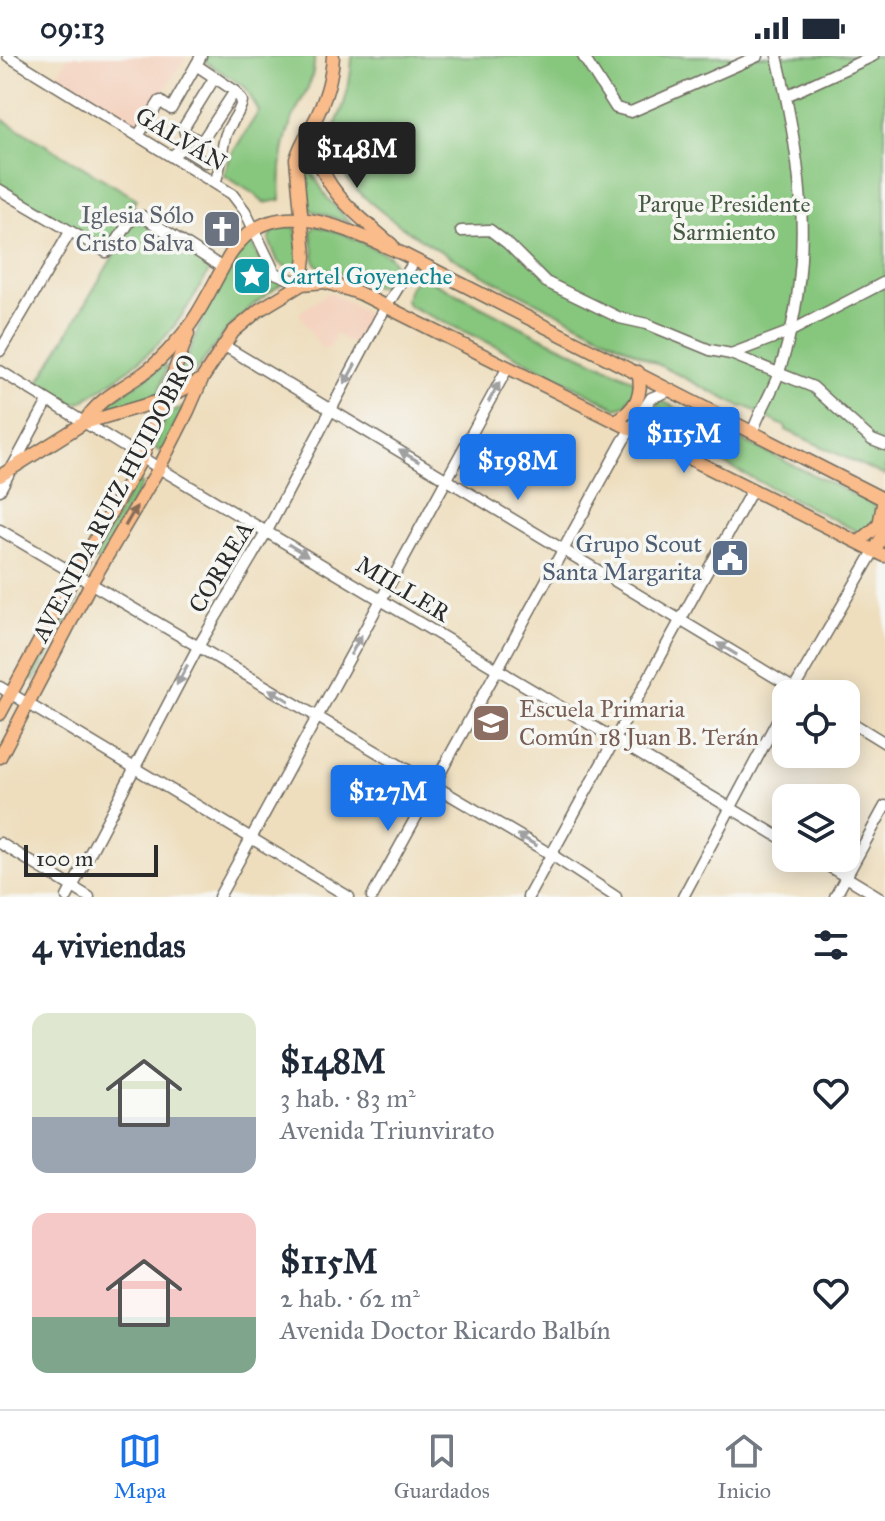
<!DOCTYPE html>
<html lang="es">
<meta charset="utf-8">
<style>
body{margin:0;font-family:"IM FELL Great Primer",serif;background:#f2f2f3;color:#1f2937;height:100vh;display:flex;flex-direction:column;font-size:30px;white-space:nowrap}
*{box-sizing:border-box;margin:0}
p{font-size:26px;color:#747a83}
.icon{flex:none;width:44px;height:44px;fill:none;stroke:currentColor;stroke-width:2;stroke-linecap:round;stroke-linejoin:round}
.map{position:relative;height:841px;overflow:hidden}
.details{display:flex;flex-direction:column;background:#fff;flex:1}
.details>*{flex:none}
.tools{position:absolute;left:772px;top:624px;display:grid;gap:16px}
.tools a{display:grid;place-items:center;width:88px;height:88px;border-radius:16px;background:#fff;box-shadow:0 4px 20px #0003;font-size:40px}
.scale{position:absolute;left:24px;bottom:20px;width:134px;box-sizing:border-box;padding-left:8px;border:4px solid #2b2b2b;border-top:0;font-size:22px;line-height:28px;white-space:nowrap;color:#2b2b2b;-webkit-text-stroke:6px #f6f6f2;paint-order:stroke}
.price{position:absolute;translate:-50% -68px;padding:0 18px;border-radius:8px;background:#1a73e8;color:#fff;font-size:26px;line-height:52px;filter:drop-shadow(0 2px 4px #0008)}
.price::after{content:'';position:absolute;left:50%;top:48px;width:24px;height:18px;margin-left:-12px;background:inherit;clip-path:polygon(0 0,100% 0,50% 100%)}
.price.selected{background:#222;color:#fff}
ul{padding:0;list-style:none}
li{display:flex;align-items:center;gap:24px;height:200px;padding:0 32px}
li span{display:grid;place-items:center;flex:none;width:224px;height:160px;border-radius:16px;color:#555}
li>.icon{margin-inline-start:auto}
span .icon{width:96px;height:96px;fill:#fffc;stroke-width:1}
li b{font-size:34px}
h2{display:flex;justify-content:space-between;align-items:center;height:96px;padding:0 32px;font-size:34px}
.status{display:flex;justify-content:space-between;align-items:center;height:56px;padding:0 40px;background:#fff;direction:ltr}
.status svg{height:22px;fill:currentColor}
.dock{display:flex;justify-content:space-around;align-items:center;height:112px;border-top:2px solid #e0e1e3;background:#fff;font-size:22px;color:#747a83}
.dock a{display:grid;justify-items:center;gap:4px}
.dock .selected{color:#1a73e8}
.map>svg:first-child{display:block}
.built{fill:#f4d3c0}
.green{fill:#86c67d;stroke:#587854;stroke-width:2}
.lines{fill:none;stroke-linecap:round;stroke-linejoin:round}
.minor-casing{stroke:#6f6a5e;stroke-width:13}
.major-casing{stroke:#6f6a5e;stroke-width:15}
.minor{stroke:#fff;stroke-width:10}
.major{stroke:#f9bc8a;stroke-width:12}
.oneway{fill:#a0a0a0}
.oneway2{fill:#886c56}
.labels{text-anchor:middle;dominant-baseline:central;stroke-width:7;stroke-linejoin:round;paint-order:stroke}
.street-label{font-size:24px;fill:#2b2b2b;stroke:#f6f6f2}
.park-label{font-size:24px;fill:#465a44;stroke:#f6f6f2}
.worship-label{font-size:24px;fill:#5b616d;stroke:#f6f6f2;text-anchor:end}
.culture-label{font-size:24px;fill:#0d838f;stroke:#f6f6f2;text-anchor:start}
.service-label{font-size:24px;fill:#4e5e75;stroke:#f6f6f2;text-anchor:end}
.education-label{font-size:24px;fill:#785e54;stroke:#f6f6f2;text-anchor:start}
</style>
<div class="status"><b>09:13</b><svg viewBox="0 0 49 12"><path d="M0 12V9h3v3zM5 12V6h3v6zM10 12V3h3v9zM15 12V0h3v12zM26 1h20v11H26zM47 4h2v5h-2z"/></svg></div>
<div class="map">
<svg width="885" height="841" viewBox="0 0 885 841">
<rect width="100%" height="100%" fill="#f6f6f2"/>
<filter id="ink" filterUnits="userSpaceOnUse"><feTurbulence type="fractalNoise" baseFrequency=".0125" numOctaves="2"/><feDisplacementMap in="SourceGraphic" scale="16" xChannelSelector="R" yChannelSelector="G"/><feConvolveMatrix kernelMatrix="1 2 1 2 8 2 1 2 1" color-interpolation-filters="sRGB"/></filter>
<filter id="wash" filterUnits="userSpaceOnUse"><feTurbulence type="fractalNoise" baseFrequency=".006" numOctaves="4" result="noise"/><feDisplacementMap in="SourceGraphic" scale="32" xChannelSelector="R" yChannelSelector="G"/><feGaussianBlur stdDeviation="1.8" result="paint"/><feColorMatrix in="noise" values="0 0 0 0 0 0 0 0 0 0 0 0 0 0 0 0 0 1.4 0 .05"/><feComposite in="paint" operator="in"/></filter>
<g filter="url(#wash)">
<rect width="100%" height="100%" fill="#eedebe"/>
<!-- built -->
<g class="built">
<polygon points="68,0 186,0 140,73 56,21"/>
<polygon points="329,236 369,258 353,288 335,278 330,290 322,294 299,257"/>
</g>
<!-- green -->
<g class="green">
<path d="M196,0H314C316,26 301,42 292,64C281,91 279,116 281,144L264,147L254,138L224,119L230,101L259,55L245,31Z"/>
<path d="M352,0H885V420L786,374V371L747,351L739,350C685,322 631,294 576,266C517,235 348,161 332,94C329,78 339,63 344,48C348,33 352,15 352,0Z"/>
<polygon points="0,62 137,143 109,187 103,190 97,187 0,128"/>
<polygon points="306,107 328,143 351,167 310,154"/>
<path d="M137,166L143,167L207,209L210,214C196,237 183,261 165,281C141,307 111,326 82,346L73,348L39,326L131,170Z"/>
<polygon points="292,170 296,173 299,206 290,213 278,206 269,184 274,174"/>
<polygon points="316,170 342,177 390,200 394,208 383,229 378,231 318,210 315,206 311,175"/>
<path d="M251,186C264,206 257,220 284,226L253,249L225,276L190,323L175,330L205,257L246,187Z"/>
<path d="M426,222L539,280L632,323L636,332L626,349L617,352L502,293L409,250L406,245C408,231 411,223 426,222Z"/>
<polygon points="163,310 167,310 158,339 96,355"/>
<path d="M662,345L873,448C881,459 873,467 866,477L858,476L650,370C648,359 651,351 662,345Z"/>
<polygon points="183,351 185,353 161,396 155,392 167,358"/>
<polygon points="136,425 142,428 99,506 94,502"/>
<polygon points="72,542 78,545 34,625 29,621"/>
</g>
</g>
<g filter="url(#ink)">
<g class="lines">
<!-- minor casing -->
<g class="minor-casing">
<g id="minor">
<polyline points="8,0 232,138 245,155 275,217 302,228"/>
<path d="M201,0L196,9L235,35L242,45C240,59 228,68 225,81C221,97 221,112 215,127"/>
<polyline points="583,0 616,52 631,56 758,0"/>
<polyline points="215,21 184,71 185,77 199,85 204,82 235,35"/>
<polyline points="786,40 873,0"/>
<polyline points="138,80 160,45 171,53 196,9"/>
<polyline points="172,100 182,92 205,106 219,102"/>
<polyline points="0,134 106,196 112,193 133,160 142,160 223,212"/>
<polyline points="461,175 490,174 507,187 546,226 620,262 647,268 710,294 731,298 813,331 872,384 885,389"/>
<polyline points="223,289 803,638"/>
<polyline points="0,295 70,176"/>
<polyline points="731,298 789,276 885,226"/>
<polyline points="0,315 159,412 786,785"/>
<path d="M753,375C759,356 771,339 778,319C816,209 803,111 777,0"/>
<polyline points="0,434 48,345"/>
<polyline points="0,474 552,799 616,841"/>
<polyline points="0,631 349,841"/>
<polyline points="792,636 874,495"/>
<polyline points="846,663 885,687"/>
<polyline points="0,787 89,841"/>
<polyline points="815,802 879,841"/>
<polyline points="67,841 198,591 267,475 380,261 415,204"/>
<polyline points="219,841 508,311"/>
<polyline points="372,841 623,385 651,342 671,334"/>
<polyline points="528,841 752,434"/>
<polyline points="683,841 786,648"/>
<polyline points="835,841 885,750"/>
</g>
</g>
<!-- major casing -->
<g class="major-casing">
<g id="major">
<path d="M314,66C312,128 350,152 392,189"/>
<path d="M302,228L305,200L296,103C300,89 306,80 313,68C324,47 332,24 333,0"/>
<path d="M616,365C635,353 644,339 638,316"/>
<path d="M84,367C97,343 123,332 144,317C156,308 166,298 175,287C199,262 212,229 230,199C271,132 347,174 401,197L885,444"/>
<polyline points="0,420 84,367 163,344 201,324"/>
<polyline points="859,486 879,469 884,443"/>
<polyline points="874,495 885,476"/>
<polyline points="0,658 75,519 142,402 188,278"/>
<polyline points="0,701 90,529 159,412 188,355 202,323 233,276 259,254 302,228 325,226 359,237 885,500"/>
</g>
</g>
<!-- minor -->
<use href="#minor" class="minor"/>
<!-- major -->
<use href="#major" class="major"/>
</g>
<!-- one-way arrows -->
<defs><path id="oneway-solid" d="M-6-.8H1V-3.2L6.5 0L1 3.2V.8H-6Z" transform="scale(2)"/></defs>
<g class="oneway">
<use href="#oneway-solid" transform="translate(350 318) rotate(118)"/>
<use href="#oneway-solid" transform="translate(494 336) rotate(-61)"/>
<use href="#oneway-solid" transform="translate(409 400) rotate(-150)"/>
<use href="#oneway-solid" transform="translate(298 494) rotate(31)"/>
<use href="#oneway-solid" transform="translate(356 589) rotate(-61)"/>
<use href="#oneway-solid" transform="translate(727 593) rotate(-149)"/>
<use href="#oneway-solid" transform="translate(182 619) rotate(118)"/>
<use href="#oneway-solid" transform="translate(279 639) rotate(-149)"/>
<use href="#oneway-solid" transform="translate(527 784) rotate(-150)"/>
</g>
<use class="oneway2" href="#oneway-solid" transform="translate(131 460) rotate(-60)"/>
</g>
<!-- icons -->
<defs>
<g id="church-square" transform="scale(2)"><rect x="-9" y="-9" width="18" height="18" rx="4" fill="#6b7280" stroke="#f6f6f2"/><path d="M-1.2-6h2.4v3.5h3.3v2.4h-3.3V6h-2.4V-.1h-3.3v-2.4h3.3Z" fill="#fff"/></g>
<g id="sight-square" transform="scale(2)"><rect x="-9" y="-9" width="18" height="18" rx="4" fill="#0f9aa8" stroke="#f6f6f2"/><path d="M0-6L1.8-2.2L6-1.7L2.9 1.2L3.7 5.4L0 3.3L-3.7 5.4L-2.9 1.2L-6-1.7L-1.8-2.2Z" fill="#fff"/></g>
<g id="civic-square" transform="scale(2)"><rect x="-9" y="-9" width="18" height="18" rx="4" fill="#5c6f8a" stroke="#f6f6f2"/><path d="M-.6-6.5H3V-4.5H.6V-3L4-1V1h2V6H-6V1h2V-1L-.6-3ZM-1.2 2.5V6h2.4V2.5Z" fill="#fff"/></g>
<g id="school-square" transform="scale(2)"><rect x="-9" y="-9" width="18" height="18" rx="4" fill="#8d6e63" stroke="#f6f6f2"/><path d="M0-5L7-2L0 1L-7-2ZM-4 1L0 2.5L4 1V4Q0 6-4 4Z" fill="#fff"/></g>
</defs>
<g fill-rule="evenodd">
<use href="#church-square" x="222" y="173"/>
<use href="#sight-square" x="252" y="220"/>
<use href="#civic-square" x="730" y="502"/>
<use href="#school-square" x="491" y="667"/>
</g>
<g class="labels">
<!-- street labels -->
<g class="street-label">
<text transform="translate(181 83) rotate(31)">GALVÁN</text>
<text transform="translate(114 442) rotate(-62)">AVENIDA RUIZ HUIDOBRO</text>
<text transform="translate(221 511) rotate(-59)">CORREA</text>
<text transform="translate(403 533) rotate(31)">MILLER</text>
</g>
<!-- park labels -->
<g class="park-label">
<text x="724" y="148">Parque Presidente<tspan x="724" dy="28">Sarmiento</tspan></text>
</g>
<!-- worship labels -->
<g class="worship-label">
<text x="194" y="159">Iglesia Sólo<tspan x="194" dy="28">Cristo Salva</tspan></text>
</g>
<!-- culture labels -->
<g class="culture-label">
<text x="280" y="220">Cartel Goyeneche</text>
</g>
<!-- service labels -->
<g class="service-label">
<text x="702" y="488">Grupo Scout<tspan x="702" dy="28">Santa Margarita</tspan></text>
</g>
<!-- education labels -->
<g class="education-label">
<text x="519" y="653">Escuela Primaria<tspan x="519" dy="28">Común 18 Juan B. Terán</tspan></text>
</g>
</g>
</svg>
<div class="tools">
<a><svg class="icon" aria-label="locate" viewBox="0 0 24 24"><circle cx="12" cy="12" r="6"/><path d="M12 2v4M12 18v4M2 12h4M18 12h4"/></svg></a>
<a><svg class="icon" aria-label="layers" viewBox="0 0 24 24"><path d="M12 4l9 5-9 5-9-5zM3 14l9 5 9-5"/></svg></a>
</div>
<div class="scale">100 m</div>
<b class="price selected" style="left:357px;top:134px">$148M</b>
<b class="price" style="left:684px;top:419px">$115M</b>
<b class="price" style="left:518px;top:446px">$198M</b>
<b class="price" style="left:388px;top:777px">$127M</b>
</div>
<section class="details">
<h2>4 viviendas<svg class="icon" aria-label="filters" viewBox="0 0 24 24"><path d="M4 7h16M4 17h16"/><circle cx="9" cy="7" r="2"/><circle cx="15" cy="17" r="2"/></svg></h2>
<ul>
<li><span style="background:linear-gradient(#dfe7d0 65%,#9aa5b1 0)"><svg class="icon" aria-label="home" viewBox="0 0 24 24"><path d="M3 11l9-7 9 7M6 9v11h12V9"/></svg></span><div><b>$148M</b><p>3 hab. · 83 m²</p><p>Avenida Triunvirato</p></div><svg class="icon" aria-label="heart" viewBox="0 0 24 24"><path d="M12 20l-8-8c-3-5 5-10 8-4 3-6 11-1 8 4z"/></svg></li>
<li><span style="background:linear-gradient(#f6c9c9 65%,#7fa58c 0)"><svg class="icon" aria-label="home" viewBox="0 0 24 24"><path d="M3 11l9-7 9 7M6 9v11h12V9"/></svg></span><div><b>$115M</b><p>2 hab. · 62 m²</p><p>Avenida Doctor Ricardo Balbín</p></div><svg class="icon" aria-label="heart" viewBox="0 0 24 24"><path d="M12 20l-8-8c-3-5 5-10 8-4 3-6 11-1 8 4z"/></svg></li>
</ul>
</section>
<nav class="dock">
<a class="selected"><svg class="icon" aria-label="map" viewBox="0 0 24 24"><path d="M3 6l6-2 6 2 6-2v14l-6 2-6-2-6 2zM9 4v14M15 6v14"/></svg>Mapa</a>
<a><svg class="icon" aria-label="saved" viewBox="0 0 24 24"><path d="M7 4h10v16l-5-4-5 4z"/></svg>Guardados</a>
<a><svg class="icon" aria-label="home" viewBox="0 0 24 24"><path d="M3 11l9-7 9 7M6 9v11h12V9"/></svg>Inicio</a>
</nav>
